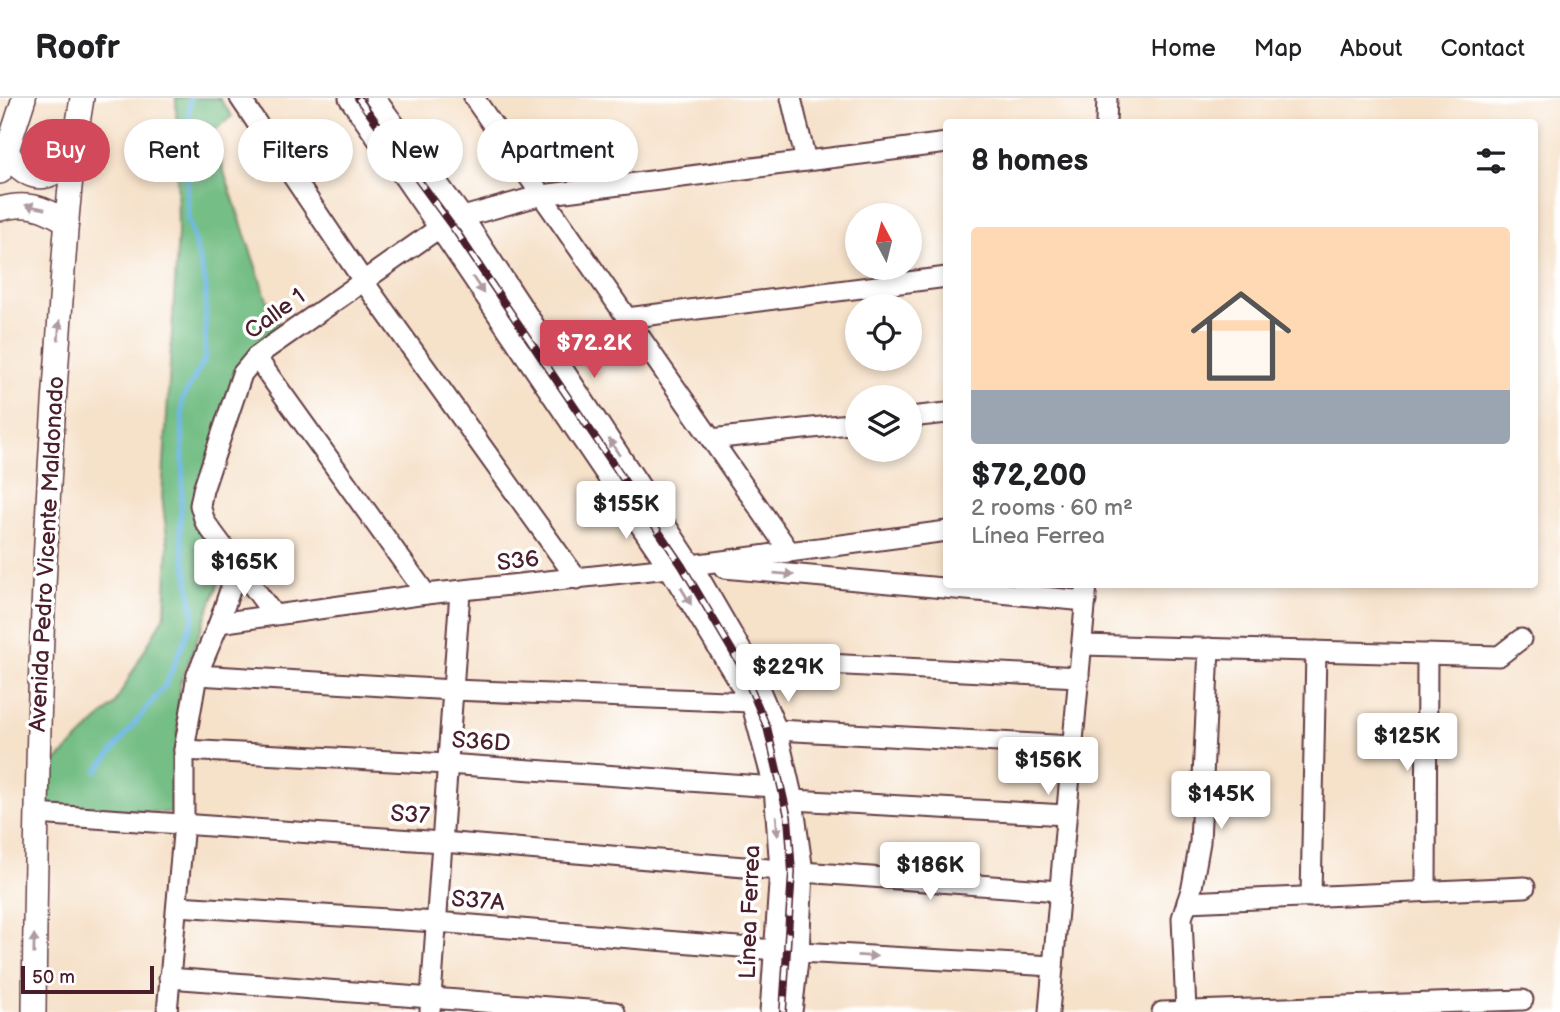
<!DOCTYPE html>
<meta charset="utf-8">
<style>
body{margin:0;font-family:"Balsamiq Sans",sans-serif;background:#f6f6f6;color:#202124;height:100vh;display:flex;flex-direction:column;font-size:26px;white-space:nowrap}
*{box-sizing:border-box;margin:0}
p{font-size:23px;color:#757577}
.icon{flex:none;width:38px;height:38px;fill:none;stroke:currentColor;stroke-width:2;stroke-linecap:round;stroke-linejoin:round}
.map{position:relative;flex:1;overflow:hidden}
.side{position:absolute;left:943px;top:21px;width:595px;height:469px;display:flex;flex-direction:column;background:#fff;border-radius:7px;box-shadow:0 4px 10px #0003}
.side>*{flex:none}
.top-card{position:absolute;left:21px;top:21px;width:665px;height:63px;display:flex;gap:14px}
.needle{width:46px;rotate:353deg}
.buttons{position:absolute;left:845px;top:105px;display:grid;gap:14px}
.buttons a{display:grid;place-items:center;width:77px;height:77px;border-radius:50%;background:#fff;box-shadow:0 4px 10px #0003;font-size:35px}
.scale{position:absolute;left:21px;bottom:18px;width:133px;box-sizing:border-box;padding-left:7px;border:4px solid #4a1f2b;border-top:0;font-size:19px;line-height:24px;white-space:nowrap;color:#4a1f2b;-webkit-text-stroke:5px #fff;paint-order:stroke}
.price{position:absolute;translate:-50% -60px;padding:0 16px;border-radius:7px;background:#fff;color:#222;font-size:23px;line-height:46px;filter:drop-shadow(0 2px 4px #0008)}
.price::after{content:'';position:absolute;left:50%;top:42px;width:21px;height:16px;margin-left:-10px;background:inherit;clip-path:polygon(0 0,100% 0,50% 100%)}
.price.selected{background:#d1495b;color:#fff}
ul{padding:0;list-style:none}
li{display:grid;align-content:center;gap:14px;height:371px;padding:0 28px}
li span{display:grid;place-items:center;height:217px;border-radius:7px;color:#555}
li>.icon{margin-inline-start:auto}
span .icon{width:126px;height:126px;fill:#fffc;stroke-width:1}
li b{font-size:30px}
h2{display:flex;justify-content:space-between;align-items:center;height:84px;padding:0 28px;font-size:30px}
.pill{padding:0 24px;border-radius:32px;background:#fff;box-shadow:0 4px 10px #0003;font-size:24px;line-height:63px}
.pill.selected{background:#d1495b;color:#fff}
header{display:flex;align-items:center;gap:42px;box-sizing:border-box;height:98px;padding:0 35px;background:#fff;border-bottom:2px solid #e0e0e0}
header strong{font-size:33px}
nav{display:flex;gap:38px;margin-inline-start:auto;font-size:24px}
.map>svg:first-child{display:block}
.forest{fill:#74be85;stroke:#5f6e58;stroke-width:2}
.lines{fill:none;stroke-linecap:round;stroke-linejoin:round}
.stream{stroke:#6eb7e6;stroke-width:5}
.minor-casing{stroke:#643c43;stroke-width:23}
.major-casing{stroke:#643c43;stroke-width:26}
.minor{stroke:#fff;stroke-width:19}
.major{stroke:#fff;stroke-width:23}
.rail-casing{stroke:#4a1f2b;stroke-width:8}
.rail{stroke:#fff;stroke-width:5;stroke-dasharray:16;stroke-linecap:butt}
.oneway{fill:#ae9aa0}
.labels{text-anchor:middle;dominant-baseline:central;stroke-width:7;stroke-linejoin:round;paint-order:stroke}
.street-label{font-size:23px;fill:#4a1f2b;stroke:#fff}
</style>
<header>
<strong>Roofr</strong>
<nav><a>Home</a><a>Map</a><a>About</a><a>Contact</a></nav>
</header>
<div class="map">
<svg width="1560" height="914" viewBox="0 0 1560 914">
<rect width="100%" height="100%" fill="#fff"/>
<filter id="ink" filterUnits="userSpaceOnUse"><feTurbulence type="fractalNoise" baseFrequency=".0143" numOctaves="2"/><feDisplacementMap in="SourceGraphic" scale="14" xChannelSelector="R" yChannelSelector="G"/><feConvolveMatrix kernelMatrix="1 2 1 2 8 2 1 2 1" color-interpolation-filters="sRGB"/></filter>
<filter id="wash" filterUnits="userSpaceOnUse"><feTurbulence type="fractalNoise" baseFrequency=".00686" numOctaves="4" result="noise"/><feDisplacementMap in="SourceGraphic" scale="28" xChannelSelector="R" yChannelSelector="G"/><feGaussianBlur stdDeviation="1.57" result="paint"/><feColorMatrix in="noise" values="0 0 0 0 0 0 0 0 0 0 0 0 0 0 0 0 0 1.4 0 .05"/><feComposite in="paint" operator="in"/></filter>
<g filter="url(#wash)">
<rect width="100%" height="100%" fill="#f6e1c9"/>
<!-- forest -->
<polygon class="forest" points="176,0 219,0 232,18 211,35 268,205 283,233 253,254 200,427 219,462 221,479 180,586 174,715 46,708 53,666 114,607 165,516 168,448 162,398 178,135"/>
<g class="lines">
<!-- stream -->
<polyline class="stream" points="97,673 166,586 194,519 180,432 183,370 182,302 205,261 206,187 188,120 187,50 190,0"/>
</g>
</g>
<g filter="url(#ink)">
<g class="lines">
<!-- minor casing -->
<g class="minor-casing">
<g id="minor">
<polyline points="240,0 364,184 577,481"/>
<polyline points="349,0 439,130 669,470 751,604 774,689 780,772 770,914"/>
<polyline points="375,0 463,119 692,467 747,562 777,632 793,702 803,774 799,854 792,914"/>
<polyline points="474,0 789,453"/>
<polyline points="791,0 806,63"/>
<polyline points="1106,24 1107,0"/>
<polyline points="627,220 947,179"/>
<polyline points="256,259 426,496"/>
<polyline points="910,319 947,315"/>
<polyline points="711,341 858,325"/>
<polyline points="724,470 1086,503"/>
<polyline points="274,517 205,424 200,407 203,392 242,276 256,259 268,250 439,130 463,119 542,97 947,45"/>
<polyline points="219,525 426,496 669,470 947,433"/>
<polyline points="1082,547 1499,558 1521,541"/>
<polyline points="747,562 1079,579"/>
<polyline points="197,577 453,592 751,604"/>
<polyline points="777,632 1073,648"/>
<polyline points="184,652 447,666 774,689"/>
<polyline points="793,702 1066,717"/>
<polyline points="36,716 442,744 780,772"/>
<polyline points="803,774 1059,793"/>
<polyline points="1426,793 1427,556"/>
<polyline points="1311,799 1316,553"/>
<polyline points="1187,804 1525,789"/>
<polyline points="177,808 436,824 774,852"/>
<polyline points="799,854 1053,868"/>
<polyline points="169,880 615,914"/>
<polyline points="430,913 460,494"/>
<polyline points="1186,913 1182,820 1192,789 1200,744 1209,550"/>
<polyline points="167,914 184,725 184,652 197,577 219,525 238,468"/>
<polyline points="1049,914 1087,486"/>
<polyline points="1162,914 1523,902"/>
</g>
</g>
<!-- major casing -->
<g class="major-casing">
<g id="major">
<path d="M7,52C15,70 33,86 54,75C61,72 66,65 72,60"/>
<polyline points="0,74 24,0"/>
<path d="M0,111C27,103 45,110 67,124"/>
<path d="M34,914C36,697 41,480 57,263C63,175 67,87 82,0"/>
</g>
</g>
<!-- minor -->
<use href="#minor" class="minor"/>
<!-- major -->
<use href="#major" class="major"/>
<!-- rail casing -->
<g class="rail-casing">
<polyline id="rail" points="358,0 457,135 682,468 740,566 767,629 788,719 792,774 783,914"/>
</g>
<!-- rail -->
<use href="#rail" class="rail"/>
</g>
<!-- one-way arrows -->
<defs><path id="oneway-solid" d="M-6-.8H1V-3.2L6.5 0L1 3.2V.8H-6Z" transform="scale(1.75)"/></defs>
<g class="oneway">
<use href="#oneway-solid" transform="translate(35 109) rotate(-168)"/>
<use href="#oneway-solid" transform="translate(478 187) rotate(56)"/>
<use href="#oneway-solid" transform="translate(59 232) rotate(-86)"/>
<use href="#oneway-solid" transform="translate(614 349) rotate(-123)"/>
<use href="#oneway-solid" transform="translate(784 476) rotate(5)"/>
<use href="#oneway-solid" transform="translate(686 498) rotate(59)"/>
<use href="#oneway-solid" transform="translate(777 728) rotate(86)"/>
<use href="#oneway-solid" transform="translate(34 846) rotate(-89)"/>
<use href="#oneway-solid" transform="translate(867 858) rotate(3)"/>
</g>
</g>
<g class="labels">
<!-- street labels -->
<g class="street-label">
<text transform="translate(275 216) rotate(-36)">Calle 1</text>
<text transform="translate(47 456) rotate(-87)">Avenida Pedro Vicente Maldonado</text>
<text transform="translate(518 463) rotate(-6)">S36</text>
<text transform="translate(481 644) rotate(4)">S36D</text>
<text transform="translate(410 717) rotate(4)">S37</text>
<text transform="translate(478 803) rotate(5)">S37A</text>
<text transform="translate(750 814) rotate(-88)">Línea Ferrea</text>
</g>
</g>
</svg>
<div class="buttons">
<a><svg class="needle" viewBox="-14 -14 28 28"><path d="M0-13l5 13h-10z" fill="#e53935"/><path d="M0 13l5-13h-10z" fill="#757577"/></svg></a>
<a><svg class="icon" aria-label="locate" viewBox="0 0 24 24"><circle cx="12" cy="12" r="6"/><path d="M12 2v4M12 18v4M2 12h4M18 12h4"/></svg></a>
<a><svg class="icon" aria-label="layers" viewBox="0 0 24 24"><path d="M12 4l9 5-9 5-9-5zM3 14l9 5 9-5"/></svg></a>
</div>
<div class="scale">50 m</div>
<b class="price selected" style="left:594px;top:282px">$72.2K</b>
<b class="price" style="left:626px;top:443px">$155K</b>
<b class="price" style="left:244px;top:501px">$165K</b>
<b class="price" style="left:788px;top:606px">$229K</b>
<b class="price" style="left:1407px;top:675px">$125K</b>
<b class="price" style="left:1048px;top:699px">$156K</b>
<b class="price" style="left:1221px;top:733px">$145K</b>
<b class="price" style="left:930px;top:804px">$186K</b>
<div class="top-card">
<a class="pill selected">Buy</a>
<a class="pill">Rent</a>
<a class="pill">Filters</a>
<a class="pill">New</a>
<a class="pill">Apartment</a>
</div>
<section class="side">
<h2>8 homes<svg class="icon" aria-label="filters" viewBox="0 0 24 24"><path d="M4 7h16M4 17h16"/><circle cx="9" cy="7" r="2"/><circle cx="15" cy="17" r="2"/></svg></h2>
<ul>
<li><span style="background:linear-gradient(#ffd9b3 75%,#9aa5b1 0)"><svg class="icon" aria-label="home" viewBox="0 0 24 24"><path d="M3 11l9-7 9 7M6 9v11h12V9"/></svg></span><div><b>$72,200</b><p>2 rooms · 60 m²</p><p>Línea Ferrea</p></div></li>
</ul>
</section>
</div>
